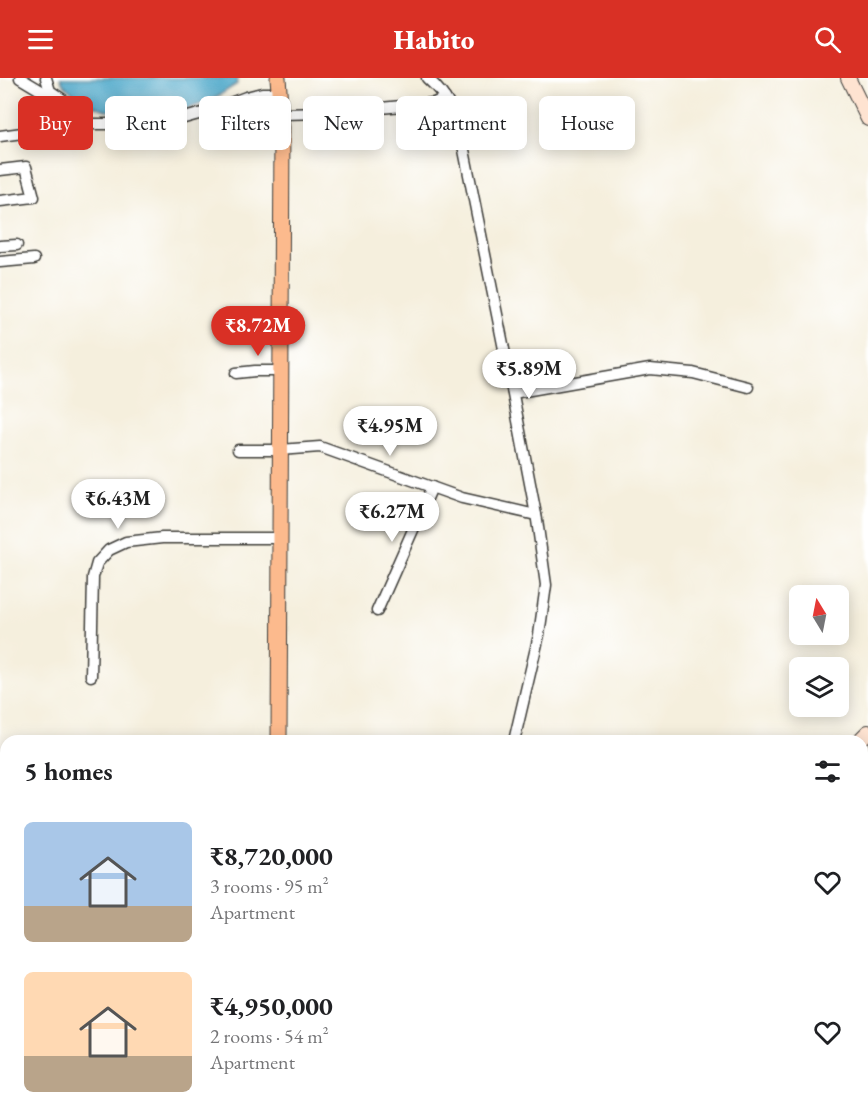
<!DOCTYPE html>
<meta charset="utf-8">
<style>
body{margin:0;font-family:"EB Garamond",serif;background:#f2f2f2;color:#202124;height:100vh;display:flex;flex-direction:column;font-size:22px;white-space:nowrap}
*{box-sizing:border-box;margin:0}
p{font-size:20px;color:#757577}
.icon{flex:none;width:33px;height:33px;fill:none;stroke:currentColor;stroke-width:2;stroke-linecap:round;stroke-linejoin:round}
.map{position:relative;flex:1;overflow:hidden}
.panel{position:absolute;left:0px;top:657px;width:868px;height:386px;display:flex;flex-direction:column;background:#fff;border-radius:18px 18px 0 0;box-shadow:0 3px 15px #0003}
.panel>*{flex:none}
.guide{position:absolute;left:18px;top:18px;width:832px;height:54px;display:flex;gap:12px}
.needle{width:39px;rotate:350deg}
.buttons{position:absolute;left:789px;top:507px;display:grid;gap:12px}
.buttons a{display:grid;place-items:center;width:60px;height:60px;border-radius:9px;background:#fff;box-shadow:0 3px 15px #0003;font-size:30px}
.price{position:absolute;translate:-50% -51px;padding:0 14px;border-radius:21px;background:#fff;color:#222;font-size:20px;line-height:39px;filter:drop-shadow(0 2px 3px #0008)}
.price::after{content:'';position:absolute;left:50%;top:36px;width:18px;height:14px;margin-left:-9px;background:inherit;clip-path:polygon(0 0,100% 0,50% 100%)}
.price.current{background:#d93025;color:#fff}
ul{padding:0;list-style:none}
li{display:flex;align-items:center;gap:18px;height:150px;padding:0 24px}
li span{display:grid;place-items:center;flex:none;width:168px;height:120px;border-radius:9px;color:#555}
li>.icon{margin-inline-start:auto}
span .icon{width:72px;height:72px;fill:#fffc;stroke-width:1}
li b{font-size:26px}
h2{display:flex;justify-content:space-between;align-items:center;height:72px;padding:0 24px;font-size:26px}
.tag{padding:0 21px;border-radius:9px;background:#fff;box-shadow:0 3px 15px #0003;font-size:21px;line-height:54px}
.tag.current{background:#d93025;color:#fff}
header{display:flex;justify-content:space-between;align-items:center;height:78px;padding:0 24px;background:#d93025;color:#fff;font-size:27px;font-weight:800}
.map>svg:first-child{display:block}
.water{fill:#49a6c8;stroke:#326172;stroke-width:1.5}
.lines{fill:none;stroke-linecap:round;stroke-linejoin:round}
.street-casing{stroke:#3d3c39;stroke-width:13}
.secondary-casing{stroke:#3d3c39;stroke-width:16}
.primary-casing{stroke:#3d3c39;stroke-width:17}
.street{stroke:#fff;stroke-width:10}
.secondary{stroke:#fee3d1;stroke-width:14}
.primary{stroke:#fcba8d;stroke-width:15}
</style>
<header><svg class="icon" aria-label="menu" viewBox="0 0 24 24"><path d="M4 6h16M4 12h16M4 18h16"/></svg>Habito<svg class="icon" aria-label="search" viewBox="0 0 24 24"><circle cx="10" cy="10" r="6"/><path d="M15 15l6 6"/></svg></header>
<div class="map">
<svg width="868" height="1042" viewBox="0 0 868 1042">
<rect width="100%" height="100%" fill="#fff"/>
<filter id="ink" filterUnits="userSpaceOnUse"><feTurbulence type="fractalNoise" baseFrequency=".0167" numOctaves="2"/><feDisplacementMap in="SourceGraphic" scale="12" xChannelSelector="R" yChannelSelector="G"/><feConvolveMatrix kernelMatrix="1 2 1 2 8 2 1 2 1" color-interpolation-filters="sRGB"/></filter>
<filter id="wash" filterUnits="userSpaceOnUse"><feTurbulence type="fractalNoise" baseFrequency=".008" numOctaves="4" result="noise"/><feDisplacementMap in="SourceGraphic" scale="24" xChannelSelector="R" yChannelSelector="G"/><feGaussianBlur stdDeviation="1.35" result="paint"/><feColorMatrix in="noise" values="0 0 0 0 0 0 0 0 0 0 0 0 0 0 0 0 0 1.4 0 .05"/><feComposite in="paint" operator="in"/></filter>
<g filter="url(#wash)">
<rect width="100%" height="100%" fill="#f5efdd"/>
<!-- water -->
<g class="water">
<path d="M60,0H237V6C229,11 221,17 213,21C174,39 127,46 87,24C78,19 64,11 60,0Z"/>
<polygon points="105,1037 239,1036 239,1037 238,1042 109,1042"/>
</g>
</g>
<g filter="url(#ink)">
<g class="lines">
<!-- street casing -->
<g class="street-casing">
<g id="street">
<polyline points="20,0 45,15 50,13"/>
<polyline points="46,0 50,13 84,36 89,46"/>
<path d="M427,0C452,22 456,40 464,72L510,301L537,442L546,507L539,557L514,663"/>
<polyline points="281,36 327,35 434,25 445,20"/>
<polyline points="0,58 89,46 136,46 170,44 206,34 246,19 262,15 279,15"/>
<polyline points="0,92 26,89 34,119 0,123"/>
<polyline points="0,168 17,167"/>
<polyline points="0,184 34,181"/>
<polyline points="236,295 255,293 281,293"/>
<polyline points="513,315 650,291 693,295 748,309"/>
<polyline points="238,372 280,372 320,369 462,420 536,437"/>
<polyline points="377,533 432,409"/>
<polyline points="91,598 93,499 97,485 109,472 126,464 162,460 280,460"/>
<polyline points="862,776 868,771"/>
<polyline points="862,809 868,815"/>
<polyline points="0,864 6,864"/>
<polyline points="680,1036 685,1042"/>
<polyline points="438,1042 439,1036"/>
</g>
</g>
<!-- secondary casing -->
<g class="secondary-casing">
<g id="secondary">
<polyline points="848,0 868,41"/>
<polyline points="859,663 868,654"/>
<polyline points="496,1042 501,1036"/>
</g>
</g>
<!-- primary casing -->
<g class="primary-casing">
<g id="primary">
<polyline points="278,0 282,50 279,663"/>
<polyline points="274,1042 274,1036"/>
</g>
</g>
<!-- street -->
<use href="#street" class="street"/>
<!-- secondary -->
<use href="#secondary" class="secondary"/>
<!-- primary -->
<use href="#primary" class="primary"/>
</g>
</g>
</svg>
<div class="buttons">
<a><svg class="needle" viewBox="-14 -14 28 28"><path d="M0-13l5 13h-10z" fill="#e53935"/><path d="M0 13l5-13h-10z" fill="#757577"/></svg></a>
<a><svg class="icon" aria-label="layers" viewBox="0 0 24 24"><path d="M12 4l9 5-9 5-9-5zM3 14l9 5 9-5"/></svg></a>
</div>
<b class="price current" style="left:258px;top:279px">₹8.72M</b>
<b class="price" style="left:529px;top:322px">₹5.89M</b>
<b class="price" style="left:390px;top:379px">₹4.95M</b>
<b class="price" style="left:118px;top:452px">₹6.43M</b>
<b class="price" style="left:392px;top:465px">₹6.27M</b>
<div class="guide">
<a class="tag current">Buy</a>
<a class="tag">Rent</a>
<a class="tag">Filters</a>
<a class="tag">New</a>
<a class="tag">Apartment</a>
<a class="tag">House</a>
</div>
<section class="panel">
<h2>5 homes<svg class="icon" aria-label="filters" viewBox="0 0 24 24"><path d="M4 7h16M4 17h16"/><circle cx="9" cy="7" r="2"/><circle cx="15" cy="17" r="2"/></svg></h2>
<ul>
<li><span style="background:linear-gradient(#a9c7e8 70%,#b9a48a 0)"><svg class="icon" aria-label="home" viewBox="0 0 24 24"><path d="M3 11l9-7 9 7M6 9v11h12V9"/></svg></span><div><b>₹8,720,000</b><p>3 rooms · 95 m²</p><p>Apartment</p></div><svg class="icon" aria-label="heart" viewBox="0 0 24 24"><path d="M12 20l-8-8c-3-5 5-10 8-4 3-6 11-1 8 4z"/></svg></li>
<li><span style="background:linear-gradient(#ffd9b3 70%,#b9a48a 0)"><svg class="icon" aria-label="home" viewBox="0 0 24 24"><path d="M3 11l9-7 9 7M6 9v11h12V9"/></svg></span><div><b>₹4,950,000</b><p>2 rooms · 54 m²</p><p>Apartment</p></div><svg class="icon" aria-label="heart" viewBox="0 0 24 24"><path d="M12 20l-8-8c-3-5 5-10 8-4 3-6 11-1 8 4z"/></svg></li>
</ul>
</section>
</div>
